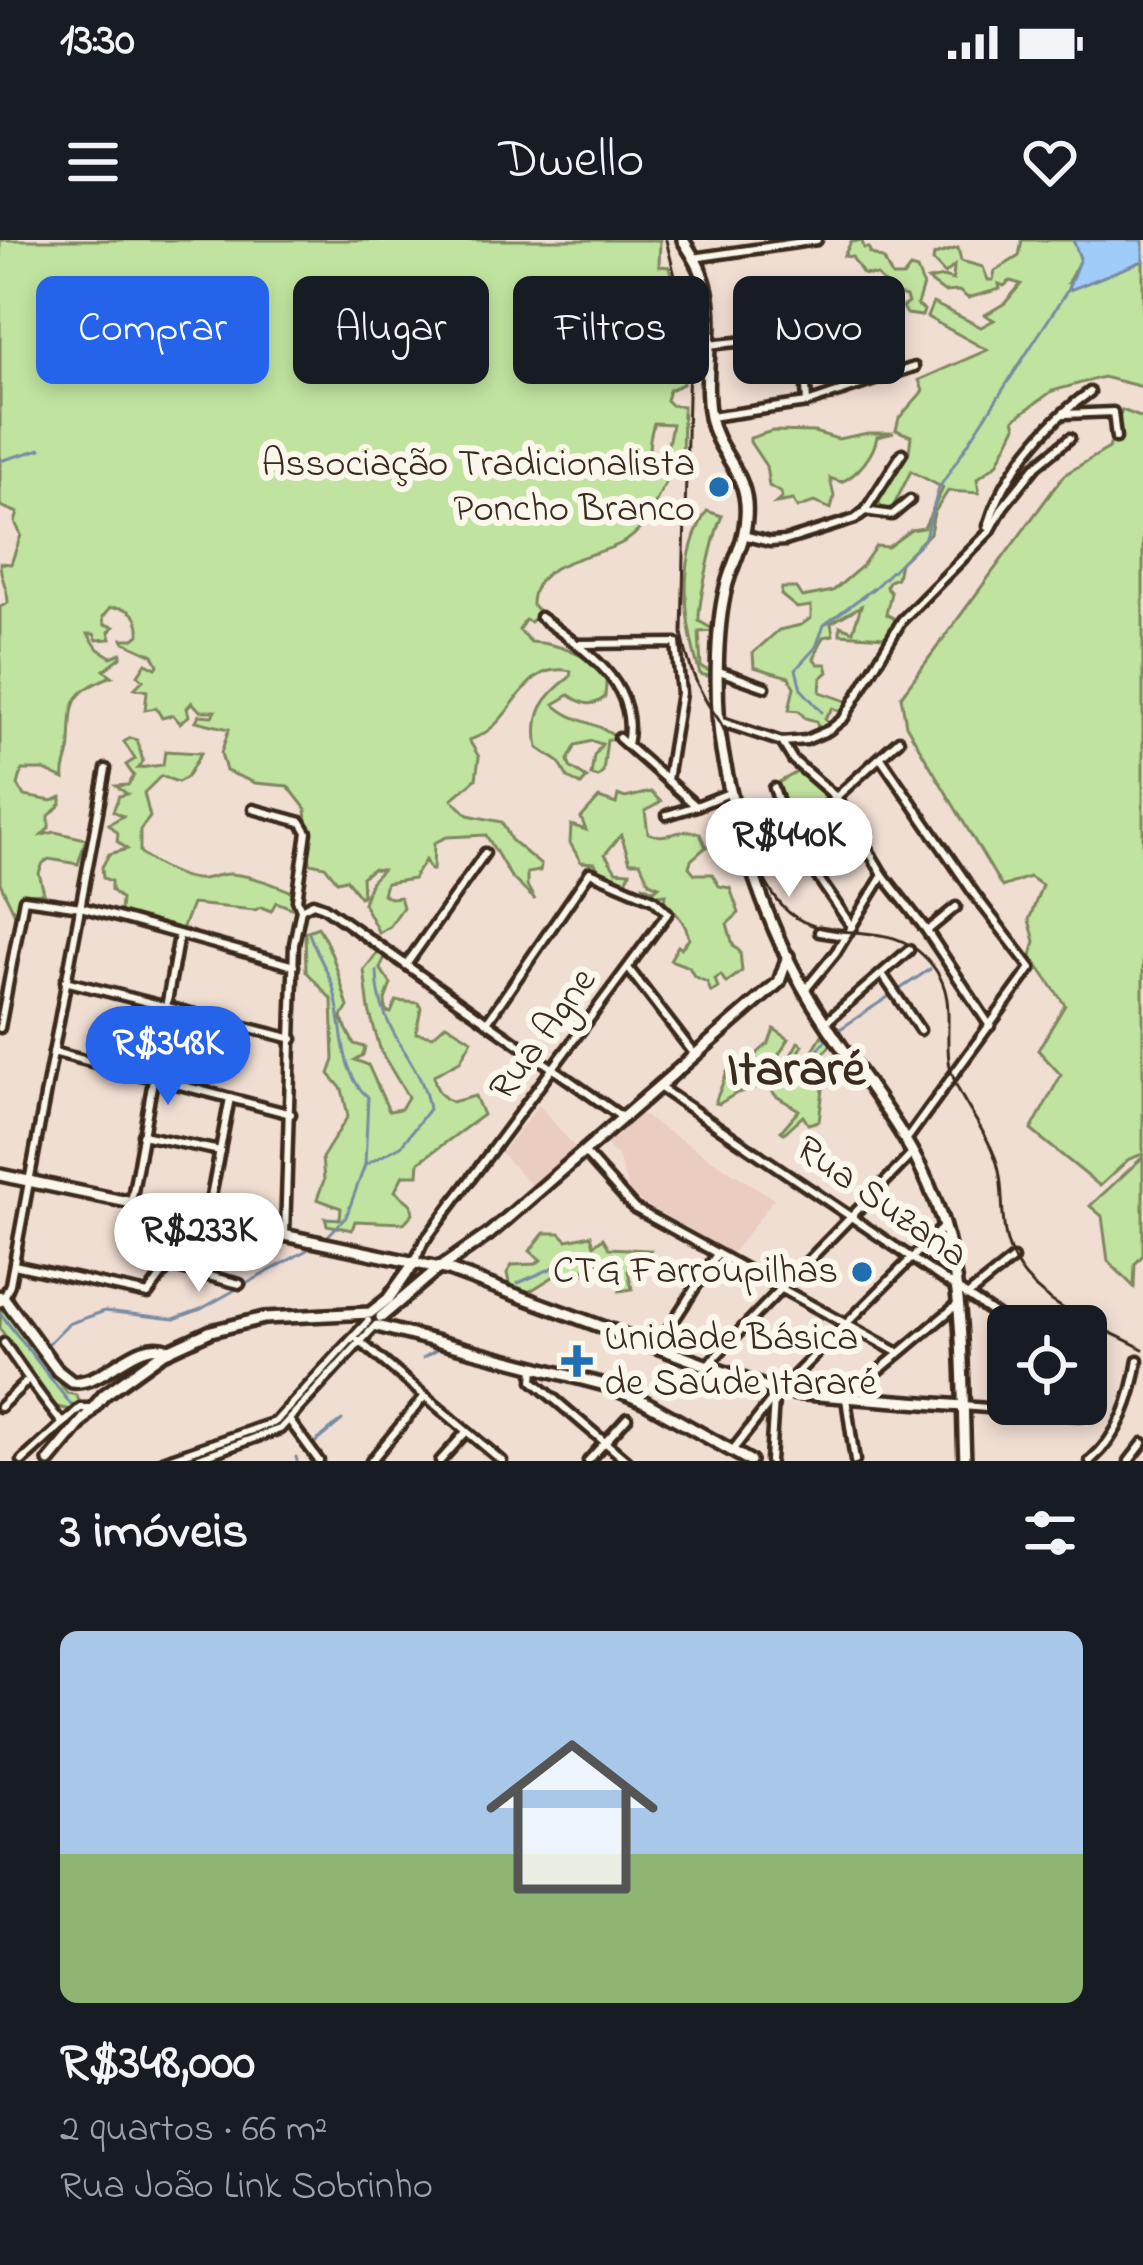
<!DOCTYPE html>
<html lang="pt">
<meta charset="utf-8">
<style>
body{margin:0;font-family:"Indie Flower",sans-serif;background:#242831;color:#f1f3f6;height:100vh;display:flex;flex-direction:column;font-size:45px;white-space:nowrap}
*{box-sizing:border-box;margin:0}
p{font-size:39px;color:#9ea1a6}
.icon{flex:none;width:66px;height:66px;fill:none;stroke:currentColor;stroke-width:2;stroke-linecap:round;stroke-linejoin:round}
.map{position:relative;height:1221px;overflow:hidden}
.drawer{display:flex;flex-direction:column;background:#171b24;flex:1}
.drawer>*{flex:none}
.banner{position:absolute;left:36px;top:36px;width:1071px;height:108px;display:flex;gap:24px}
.fabs{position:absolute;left:987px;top:1065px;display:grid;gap:24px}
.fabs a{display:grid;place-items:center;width:120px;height:120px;border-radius:18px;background:#171b24;box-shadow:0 6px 18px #0003;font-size:60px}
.price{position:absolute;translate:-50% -102px;padding:0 27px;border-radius:42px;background:#fff;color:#222;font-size:39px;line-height:78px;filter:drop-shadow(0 3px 6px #0008)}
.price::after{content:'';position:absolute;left:50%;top:72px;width:36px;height:27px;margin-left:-18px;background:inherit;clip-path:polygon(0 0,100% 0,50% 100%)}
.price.active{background:#2563eb;color:#fff}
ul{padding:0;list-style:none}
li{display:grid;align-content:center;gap:24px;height:636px;padding:0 60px}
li+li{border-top:3px solid #363941}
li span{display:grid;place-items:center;height:372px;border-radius:18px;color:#555}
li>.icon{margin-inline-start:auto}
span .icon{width:216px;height:216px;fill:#fffc;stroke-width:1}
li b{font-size:51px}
h2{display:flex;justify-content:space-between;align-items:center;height:144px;padding:0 60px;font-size:51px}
.chip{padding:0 42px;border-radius:18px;background:#171b24;box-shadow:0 6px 18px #0003;font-size:42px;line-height:108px}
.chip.active{background:#2563eb;color:#fff}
.status{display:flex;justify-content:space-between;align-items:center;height:84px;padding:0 60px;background:#171b24;direction:ltr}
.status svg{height:33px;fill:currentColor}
header{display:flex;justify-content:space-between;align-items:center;height:156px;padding:0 60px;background:#171b24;font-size:54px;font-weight:600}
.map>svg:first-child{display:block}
.built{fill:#eaccc1}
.green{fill:#c0e49f;stroke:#7e875e;stroke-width:3}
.water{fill:#a0ccfa;stroke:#788ba2;stroke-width:3}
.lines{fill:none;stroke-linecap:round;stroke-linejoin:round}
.stream{stroke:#788ba2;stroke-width:3}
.street-casing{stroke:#3b2a1e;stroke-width:15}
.secondary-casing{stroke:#3b2a1e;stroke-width:18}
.street{stroke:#fbf7ec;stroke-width:6}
.secondary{stroke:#fbf7ec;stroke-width:9}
.rail{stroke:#3b2a1e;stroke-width:3}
.poi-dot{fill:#1f6fb2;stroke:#fbf7ec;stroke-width:4.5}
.labels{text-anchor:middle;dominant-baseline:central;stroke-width:12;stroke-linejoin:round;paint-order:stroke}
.poi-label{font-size:39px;fill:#3b2a1e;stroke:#fbf7ec;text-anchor:end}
.street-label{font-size:39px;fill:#3b2a1e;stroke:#fbf7ec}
.district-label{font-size:51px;font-weight:bold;fill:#3b2a1e;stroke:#fbf7ec}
</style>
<div class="status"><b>13:30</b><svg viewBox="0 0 49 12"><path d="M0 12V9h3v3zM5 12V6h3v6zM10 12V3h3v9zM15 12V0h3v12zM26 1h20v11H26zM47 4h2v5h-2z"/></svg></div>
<header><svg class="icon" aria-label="menu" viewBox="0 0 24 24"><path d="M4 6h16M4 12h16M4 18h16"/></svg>Dwello<svg class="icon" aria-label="heart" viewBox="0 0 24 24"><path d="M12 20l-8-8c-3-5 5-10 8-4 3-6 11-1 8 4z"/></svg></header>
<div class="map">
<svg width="1143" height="1221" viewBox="0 0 1143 1221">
<rect width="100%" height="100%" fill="#f1ded3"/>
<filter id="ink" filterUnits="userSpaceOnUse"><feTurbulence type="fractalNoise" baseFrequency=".00833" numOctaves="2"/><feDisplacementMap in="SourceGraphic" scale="24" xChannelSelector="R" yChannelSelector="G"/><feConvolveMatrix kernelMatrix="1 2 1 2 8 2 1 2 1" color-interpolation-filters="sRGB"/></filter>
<g filter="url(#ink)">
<!-- built -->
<g class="built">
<polygon points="539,865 577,910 534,948 501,913"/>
<polygon points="639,873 774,959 731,1015 630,955 618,917 604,902"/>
</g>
<!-- green -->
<g class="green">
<path d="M0,0H660L659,26L669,27L684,84L683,144L669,150L666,160L671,165L683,166L682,223L674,228L665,220L672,184L654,183C647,205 645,230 667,241C653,262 649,289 622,303C592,319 532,320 532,365L539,371L531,382L525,380L519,390L531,402C561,404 582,414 607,432L605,457C592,468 582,464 569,455L554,464C572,483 602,482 620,500H607L603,532L598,537L591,535L594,516L602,504L592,501L576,505L568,520L570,527L587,538L581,545L568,538L559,522L538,508C532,474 543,457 570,437L571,431C517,420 518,486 469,500L479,517L476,539L452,559L468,575L502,582L511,600L541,625L540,631L527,633V646L535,660L511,637L486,595L447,597L434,603L433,630H430L425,620L413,639L386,643L383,654L390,658L400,657L403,667L390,686L379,693L363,663L371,641L382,630L372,629L362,637L363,655L360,657L346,639L337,641L325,626L310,623L306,569L288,546L255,543L226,531L221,513L229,489L196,481L199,475L212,476L215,471H200L192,462L187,468L189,476L180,483L173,475L162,478L156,468L145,470L147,451L135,448L143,440L138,435L146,423L156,428L158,425L153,415L124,402L123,399H134L139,395C141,376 128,365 110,368L103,377L104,384L114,387L109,392L111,399L97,400L94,394H88L98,409L111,417L121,413V417L104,430L112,436C70,453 72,460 70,503C70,518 62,526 64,539L44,530H22L18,545L24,556L52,561L61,557V564L49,576V588L42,595L55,592L86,599L78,624L49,619L43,623L39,633L44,653L31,654L15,674L0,643V367L8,363C8,348 0,338 0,323L11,324L21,295L15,282L18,273L0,266Z"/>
<polygon points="1022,0 1073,0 1081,18 1068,42 1143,21 1143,147 1103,137 1052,151 1014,179 1016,186 997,224 977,239 979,253 948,251 934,273 930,293 900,323 897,338 889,341 886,347 891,353 886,374 897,380 885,397 840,394 840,386 853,391 861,366 831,383 833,395 823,397 814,419 818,424 826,424 828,432 821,438 820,452 846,461 845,468 840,472 833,468 825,478 829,485 819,490 816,481 805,478 799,471 789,470 794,447 789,437 754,427 753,413 779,390 801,385 811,378 811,366 797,368 781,355 782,348 796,348 802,357 833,351 861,327 876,306 888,307 911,290 924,288 943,248 911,231 892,269 882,271 879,262 909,212 911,196 896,190 899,178 923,151 919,140 987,110 927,77 933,63 981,87 994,80 985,75 1005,63 1021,44 1010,41 1004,46 999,44 1000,49 968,58 959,51 944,52 928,40 943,37 953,40 954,26 945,34 933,21 934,15 958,8 961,21 983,27 988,40 993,40 995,31 1019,16"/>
<polygon points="862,1 864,8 869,8 870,13 884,20 892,37 903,37 910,28 917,30 923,45 917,65 924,70 922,76 907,74 902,67 908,63 906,57 894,54 877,36 863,34 852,17 844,16 851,2"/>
<polygon points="1122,170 1143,178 1143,914 1129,919 1100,946 1031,890 1061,835 1038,810 1065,765 1031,716 1035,701 1029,680 1042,645 1029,637 1002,647 906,485 901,456 1064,235 1109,208"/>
<path d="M772,191L814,192L838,199L868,193H894L877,197C874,214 858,235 841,242L830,238L834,256L831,269L814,262L797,268L793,260L776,263L782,258L781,253L769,246L766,226L750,202V198Z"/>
<path d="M707,271L722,276C714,292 698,364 699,381L716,391L699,392L701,427L712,432L708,436L700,434C684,381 676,320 707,271Z"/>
<path d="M130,498L137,500L143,521L138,528L163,525L165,511L201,513L187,537L178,542L161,536L144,553L150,577L140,590V612C152,624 185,641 202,639C212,638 220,633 231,634C254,636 276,645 297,654L294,669L276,662L271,671L261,667L255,670L192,664L181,692L157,688L120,671L121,659L111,650V641L103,638L102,627L109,614L127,609L117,601L118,593L109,584L123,576L113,571L119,556L127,554L116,546L128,545L134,536L126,525L135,519L124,502Z"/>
<polygon points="799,531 832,556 795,589 776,544"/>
<path d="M651,552L661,562L645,571L648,593C667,602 682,585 700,594L706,607L691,620L689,627L695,634H712L719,646L730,648L739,673L727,684L733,705L740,712L742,731L726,743L721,735L715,739L718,748L711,752L707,742L694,736L689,727L670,720L678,706L681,708L689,699C686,681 675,673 664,660L666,654L657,655L643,649V645L654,650L659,646L649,642L640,622H630L621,595L605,614L616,631L630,632L626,641C612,641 600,638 595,623L581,622L570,603L571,585L586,590L581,578L599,558L616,564L618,555L625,558Z"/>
<path d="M318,687C334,712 339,738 348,767L341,778L354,804L365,807L363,815L355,820L368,825L389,871L401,869L408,857L381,812L369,770L364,730L378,712L385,717L380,728L391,744L385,760L386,772L391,773L396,761L418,763L421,768L416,793L433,796L446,784L472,800L460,821L434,835C434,847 441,857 452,862L475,856L483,875L419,922L418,935H403L395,951L411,964L413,973L404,983L355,981L352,990L327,985L325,978L340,979L341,968L317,959L324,940L322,918L348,876L342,849L329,834L334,820L332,760L306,731L305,692Z"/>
<polygon points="774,789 789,799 772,825 777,834 783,830 798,802 803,805 794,821 804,825 822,795 831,804 803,841 823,849 819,881 808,884 803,876 784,893 781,891 799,870 776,856 761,837 757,848 737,853 719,864 715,863 727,832 735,833 769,803"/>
<polygon points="1143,917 1143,1015 1135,1024 1134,1047 1108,1021 1102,976 1090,966"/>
<polygon points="544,993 560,993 567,1000 591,995 594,1005 603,998 609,1008 650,1010 628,1031 632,1049 620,1051 623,1040 616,1028 597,1021 587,1025 582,1037 556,1035 527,1053 510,1047 507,1033 512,1025 536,1024 541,1020 530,1011"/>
<polygon points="1,1068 19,1085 67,1153 76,1155 80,1162 70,1170 53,1166 36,1147 30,1129 0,1089"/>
</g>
<!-- water -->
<polygon class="water" points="1073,0 1143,0 1143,21 1067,51 1080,18"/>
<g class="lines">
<!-- stream -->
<g class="stream">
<polyline points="0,221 41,209"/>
<polyline points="822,472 801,449 796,429 816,407 824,385 874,348 924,300 939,248 1067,51"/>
<path d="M309,693C315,712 327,728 333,747C344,781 338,832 368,857L365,925L346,977L324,1000"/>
<polyline points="837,791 930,729"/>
<polyline points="742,843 759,832 794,840 829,796"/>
<path d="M365,925L401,906L429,869C421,815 378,797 377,731"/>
<polyline points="518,1043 580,1016"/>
<polyline points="0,1073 72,1166"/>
<polyline points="46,1106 68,1084 105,1071 174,1079 201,1069 316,1005"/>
<polyline points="423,1118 440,1108"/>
<polyline points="313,1204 342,1180"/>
<polyline points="296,1217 297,1221"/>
</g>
<!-- street casing -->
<g class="street-casing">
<g id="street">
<polyline points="693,18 817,0"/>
<polyline points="708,105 803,95 807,163"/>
<polyline points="1065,174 1113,172 1116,198"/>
<polyline points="710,177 807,163 914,127"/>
<polyline points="865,271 892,275 910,260"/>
<path d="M988,286C1003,235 1046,182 1090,152"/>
<polyline points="743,295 770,302 785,301 855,279 865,271 902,213"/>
<path d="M540,377C583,409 640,442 627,505"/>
<polyline points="577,404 676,403 681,453 667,540"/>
<polyline points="719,431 765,447"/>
<polyline points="719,481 782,502 806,500 829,490 844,478 902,380 990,291 1003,267 1036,226 1070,198"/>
<polyline points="619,498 696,566 729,553"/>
<polyline points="782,502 793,520 837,558 883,635 927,691 990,786"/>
<polyline points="881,518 975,655 1031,728 907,899"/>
<polyline points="774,548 791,598 852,687"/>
<polyline points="253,569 301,582 307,592 297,660 301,669 294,704 285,994"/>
<polyline points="667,575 696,566"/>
<polyline points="791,598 899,500"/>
<polyline points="301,669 313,663 324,667 623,878"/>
<polyline points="927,691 956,667"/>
<polyline points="819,692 845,696"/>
<polyline points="406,725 485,613"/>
<polyline points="628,728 695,815"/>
<polyline points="882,734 920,790"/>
<polyline points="65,741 293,799"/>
<polyline points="805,750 836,712 883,635"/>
<polyline points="826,782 909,710"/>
<polyline points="0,788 24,659 81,667 294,726"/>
<polyline points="53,812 291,874"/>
<polyline points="659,847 1012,1086"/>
<polyline points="142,895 220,911"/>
<polyline points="584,912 634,968 899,1113"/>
<polyline points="131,963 179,695"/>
<polyline points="414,1023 423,1003 668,673 653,659 590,632 487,782"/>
<polyline points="14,1025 148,1054 208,972 230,858"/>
<polyline points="169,1026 240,1044"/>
<polyline points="0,1055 4,1058 10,1044 106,529"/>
<polyline points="967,1056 1013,1019"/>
<polyline points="358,1100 502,1221"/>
<path d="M4,1103C24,1132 39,1156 63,1184"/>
<polyline points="658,1105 717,1014"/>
<polyline points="708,1124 912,914"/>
<polyline points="534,1128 533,1141 627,1221"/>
<polyline points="1086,1136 1101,1146"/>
<polyline points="963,1166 1084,1176"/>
<polyline points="0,1167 25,1143"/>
<polyline points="289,1180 319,1221"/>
<polyline points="732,1211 778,1152 943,987"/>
<polyline points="22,1221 80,1168 91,1168"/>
<polyline points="162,1221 275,1182 368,1081"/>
<polyline points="190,1221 280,1189 374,1087"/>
<polyline points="371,1221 425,1156"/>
<polyline points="440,1221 466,1192"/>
<polyline points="588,1221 627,1178"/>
<polyline points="770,1221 774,1159"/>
<polyline points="855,1221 846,1158 958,1064"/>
<path d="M1090,1221C1120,1195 1132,1158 1138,1120"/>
<polyline points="1129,1221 1143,1203"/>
</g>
</g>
<!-- secondary casing -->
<g class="secondary-casing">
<g id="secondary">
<path d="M683,0C689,10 697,21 701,32C720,77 701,130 710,177C717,215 750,232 746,277C745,302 732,324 726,347C715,390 715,467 722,511C737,594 766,687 810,759C850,826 907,886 935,960C967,1042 961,1134 965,1221"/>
<polyline points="0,935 449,1030 778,1152 963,1166"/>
<path d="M0,1061L4,1058L58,1131L72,1142C106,1145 136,1096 169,1110"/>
<polyline points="381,1077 434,1032 489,994 779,742 788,716"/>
<polyline points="377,1086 605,1145 645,1162 750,1221"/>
<polyline points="49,1221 104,1155 161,1114 211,1091 264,1078 370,1073 388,1059 414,1023"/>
</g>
</g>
<!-- street -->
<use href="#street" class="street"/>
<!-- secondary -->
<use href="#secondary" class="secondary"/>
<!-- rail -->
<path class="rail" d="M666,0L684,72L689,118L682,393C686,418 694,440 706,461C712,472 722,481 725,493C737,543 749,648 795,677C843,707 895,673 935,729C957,759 943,794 950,827C959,862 983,884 995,917C1005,943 1000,971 1006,998C1021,1062 1092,1081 1143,1109"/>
</g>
</g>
<!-- markers -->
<g class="poi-dot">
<circle cx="719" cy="247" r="12"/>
<circle cx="862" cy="1032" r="12"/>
<path d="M571 1103h12v12h12v12h-12v12h-12v-12h-12v-12h12z"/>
</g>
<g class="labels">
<!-- poi labels -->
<g class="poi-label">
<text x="695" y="225">Associação Tradicionalista<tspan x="695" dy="45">Poncho Branco</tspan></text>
<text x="838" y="1032">CTG Farroupilhas</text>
<text x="604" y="1099" text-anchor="start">Unidade Básica<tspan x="604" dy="45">de Saúde Itararé</tspan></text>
</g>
<!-- street labels -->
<g class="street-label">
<text transform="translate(544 795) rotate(-54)">Rua Agne</text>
<text transform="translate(881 963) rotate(35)">Rua Suzana</text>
</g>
<!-- district labels -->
<g class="district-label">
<text x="796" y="831">Itararé</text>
</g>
</g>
</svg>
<div class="fabs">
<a><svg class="icon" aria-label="locate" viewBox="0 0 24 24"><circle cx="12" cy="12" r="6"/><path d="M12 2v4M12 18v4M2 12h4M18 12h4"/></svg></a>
</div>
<b class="price" style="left:789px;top:660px">R$440K</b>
<b class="price active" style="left:168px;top:868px">R$348K</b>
<b class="price" style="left:199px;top:1055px">R$233K</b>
<div class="banner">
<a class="chip active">Comprar</a>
<a class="chip">Alugar</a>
<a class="chip">Filtros</a>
<a class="chip">Novo</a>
</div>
</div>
<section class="drawer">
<h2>3 imóveis<svg class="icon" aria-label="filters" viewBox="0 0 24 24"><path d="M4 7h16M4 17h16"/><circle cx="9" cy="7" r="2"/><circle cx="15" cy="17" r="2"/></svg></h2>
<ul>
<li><span style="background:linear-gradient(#a9c7e8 60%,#8fb573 0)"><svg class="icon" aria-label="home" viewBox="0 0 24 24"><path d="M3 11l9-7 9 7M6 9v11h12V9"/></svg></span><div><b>R$348,000</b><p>2 quartos · 66 m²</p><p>Rua João Link Sobrinho</p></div></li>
</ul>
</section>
